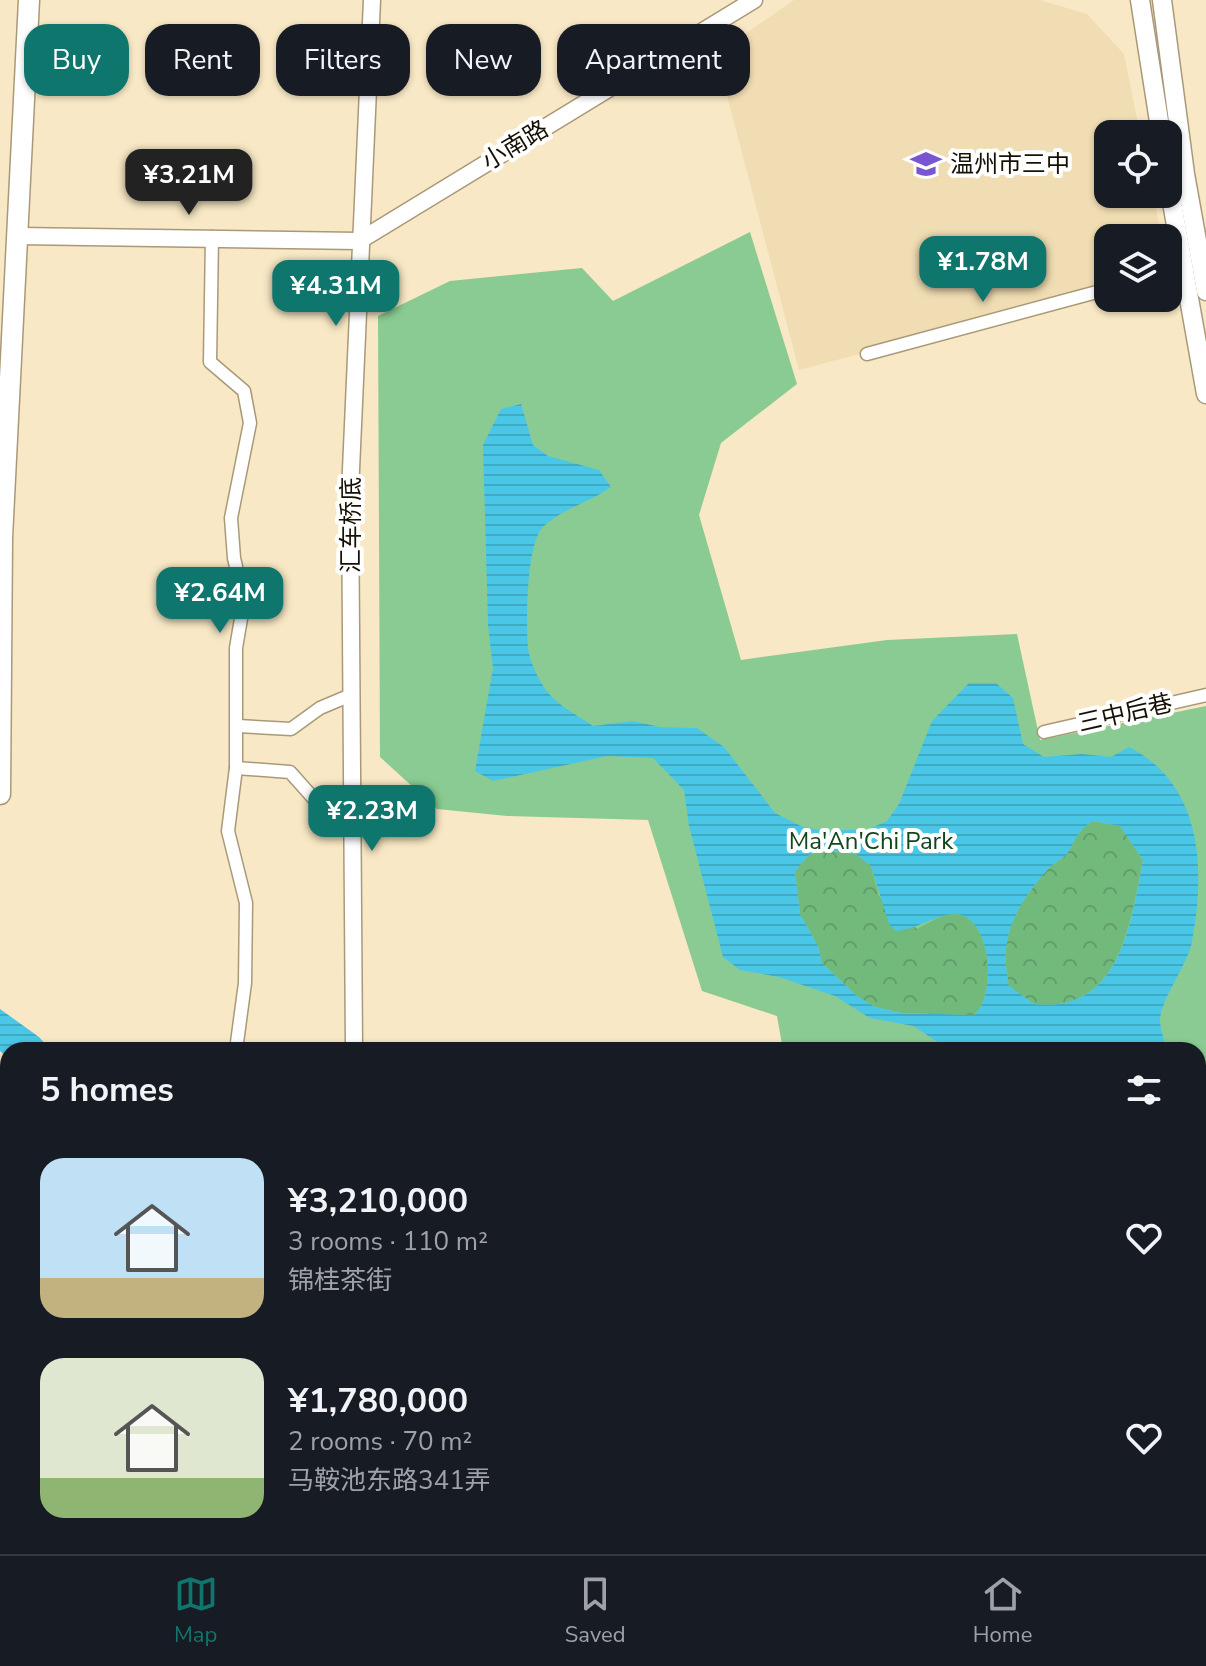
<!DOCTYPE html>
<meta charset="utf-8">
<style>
body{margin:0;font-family:"Nunito Sans","Noto Sans SC",sans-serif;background:#20242c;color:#f1f3f6;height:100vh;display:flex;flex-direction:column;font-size:30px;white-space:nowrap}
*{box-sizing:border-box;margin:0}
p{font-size:26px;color:#9ea1a6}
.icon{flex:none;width:44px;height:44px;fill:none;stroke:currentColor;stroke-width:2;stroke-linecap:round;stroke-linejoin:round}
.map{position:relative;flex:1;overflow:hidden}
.side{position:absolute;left:0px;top:1042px;width:1206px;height:512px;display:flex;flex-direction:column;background:#171b24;border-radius:24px 24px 0 0;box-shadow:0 2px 6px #0004}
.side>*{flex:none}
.top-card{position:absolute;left:24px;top:24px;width:800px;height:72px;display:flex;gap:16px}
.buttons{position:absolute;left:1094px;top:120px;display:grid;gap:16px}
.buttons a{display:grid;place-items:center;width:88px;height:88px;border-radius:16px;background:#171b24;box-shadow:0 2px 6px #0004;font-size:40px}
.price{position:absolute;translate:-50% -68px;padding:0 18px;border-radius:16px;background:#0f766e;color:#fff;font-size:26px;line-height:52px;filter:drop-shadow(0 2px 4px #0008)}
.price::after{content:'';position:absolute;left:50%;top:48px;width:24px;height:18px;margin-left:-12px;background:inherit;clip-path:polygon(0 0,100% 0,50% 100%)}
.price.on{background:#222;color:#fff}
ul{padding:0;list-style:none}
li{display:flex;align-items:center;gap:24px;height:200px;padding:0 40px}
li span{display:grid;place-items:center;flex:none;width:224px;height:160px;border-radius:24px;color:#555}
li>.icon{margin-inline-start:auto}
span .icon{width:96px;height:96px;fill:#fffc;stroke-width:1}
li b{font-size:34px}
h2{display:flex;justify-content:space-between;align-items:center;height:96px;padding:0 40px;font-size:34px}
.chip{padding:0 28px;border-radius:24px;background:#171b24;box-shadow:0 2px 6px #0004;font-size:28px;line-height:72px}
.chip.on{background:#0f766e;color:#fff}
.tab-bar{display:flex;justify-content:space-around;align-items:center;height:112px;border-top:2px solid #363941;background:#171b24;font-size:22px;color:#9ea1a6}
.tab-bar a{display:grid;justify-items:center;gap:4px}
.tab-bar .on{color:#0f766e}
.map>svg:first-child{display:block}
.built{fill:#f1ddb3}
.green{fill:#8acb93}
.forest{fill:url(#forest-crowns)}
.water{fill:url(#water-rules);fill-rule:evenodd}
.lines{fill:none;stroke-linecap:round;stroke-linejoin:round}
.canal{stroke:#4ac7e6;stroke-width:16}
.minor-casing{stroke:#a99979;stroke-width:15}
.tertiary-casing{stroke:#a99979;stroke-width:19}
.secondary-casing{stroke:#a99979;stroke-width:21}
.primary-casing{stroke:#a99979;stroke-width:23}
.minor{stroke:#fff;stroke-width:12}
.tertiary{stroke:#fff;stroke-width:16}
.secondary{stroke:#fff;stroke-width:18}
.primary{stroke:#fff;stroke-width:20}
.labels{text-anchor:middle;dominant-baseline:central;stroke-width:8;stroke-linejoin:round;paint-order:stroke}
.street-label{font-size:24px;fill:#151004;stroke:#fff}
.poi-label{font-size:24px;fill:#151004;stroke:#fff;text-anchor:start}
.park-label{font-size:24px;fill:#10461e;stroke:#fff}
</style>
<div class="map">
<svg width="1206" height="1554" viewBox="0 0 1206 1554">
<defs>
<pattern id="forest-crowns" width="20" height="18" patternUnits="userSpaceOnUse" patternTransform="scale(2)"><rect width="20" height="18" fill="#71ba7c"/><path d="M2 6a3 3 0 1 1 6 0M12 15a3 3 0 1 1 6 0" fill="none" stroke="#619f6a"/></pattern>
<pattern id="water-rules" width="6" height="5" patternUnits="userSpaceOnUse" patternTransform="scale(2)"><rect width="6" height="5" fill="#4ac7e6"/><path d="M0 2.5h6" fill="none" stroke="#40aac4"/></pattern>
</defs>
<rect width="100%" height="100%" fill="#f8e8c5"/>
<!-- built -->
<polygon class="built" points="794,0 1040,0 1087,14 1124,54 1140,134 1108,134 1108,194 1153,194 1162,238 1108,238 1108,288 799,370 716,54"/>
<!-- green -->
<polygon class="green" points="750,232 797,384 721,443 699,515 741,660 887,640 1017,634 1040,740 1206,706 1206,1399 1198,1399 1198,1050 783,1050 777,1016 702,991 648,820 507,816 437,809 380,757 378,316 450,281 582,268 613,301"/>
<!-- forest -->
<g class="forest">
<path d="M1093,821L1120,826L1143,860C1130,924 1120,1014 1034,1004L1009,986C998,936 1016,906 1048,869C1053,863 1062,860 1067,853C1076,840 1077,830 1093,821Z"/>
<path d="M824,850L856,854L871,866L879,896L917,929C929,923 944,912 958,914C992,919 997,997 974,1015L902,1013L875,1007L857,996L822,963L818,946L800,914L795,871L809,855Z"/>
<polygon points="351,1546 793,1546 792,1554 350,1554"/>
</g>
<!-- water -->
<g class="water">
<path d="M521,404L533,445L548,456L599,470L611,487C589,503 563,508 543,527C526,543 526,624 528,648C530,663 541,686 552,697C563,708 580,717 593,726L633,721L660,727L697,728L724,747L775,813L803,827L825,831L869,829L887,821L899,804L932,721L969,683H996L1013,698L1023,744L1044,757L1082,754L1111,757L1129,747C1204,785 1206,873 1191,946C1185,968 1161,999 1160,1020C1160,1029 1165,1041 1166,1050H950L913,1026L870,1018L835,996L779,977L740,970L723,957L689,826L684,790L653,758L607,756L493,781L475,771L493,668L488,625L483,445L501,409ZM1093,821L1120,826L1143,860C1131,924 1120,1014 1034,1004L1009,986C998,936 1016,906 1048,869C1053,863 1062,860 1067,854C1076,840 1077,830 1093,821ZM824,850L856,854L871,866L889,924L896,931C918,929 939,913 956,914C992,916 997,997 974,1015L902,1013L875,1007L857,996L822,963L818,946L800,914L795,871L809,855Z"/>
<polygon points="0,1009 39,1037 51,1050 8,1050 8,1058 0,1051"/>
</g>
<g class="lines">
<!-- canal -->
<polyline class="canal" points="1198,1517 1206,1515"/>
<!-- minor casing -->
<g class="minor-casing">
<g id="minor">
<polyline points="212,237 210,362 244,391 250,423 231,518 234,558 244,601 236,648 236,768 228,831 246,903 245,983 236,1050"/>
<polyline points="1168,273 1184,269"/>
<polyline points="867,354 1108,289"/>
<polyline points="238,726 291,729 320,708 351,695"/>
<polyline points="1044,732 1206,695"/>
<polyline points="236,768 290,772 315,800 352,811"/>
</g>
</g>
<!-- tertiary casing -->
<g class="tertiary-casing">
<g id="tertiary">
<polyline points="19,236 359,241 754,0"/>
<polyline points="354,1050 350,492 372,0"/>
</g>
</g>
<!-- secondary casing -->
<g class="secondary-casing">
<g id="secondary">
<polyline points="1140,0 1161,134"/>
<polyline points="1162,0 1185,174 1206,291"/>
<polyline points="1168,180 1206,394"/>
<polyline points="0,1365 8,1367"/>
<polyline points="0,1402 8,1406"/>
<polyline points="0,1448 8,1453"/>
<polyline points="165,1546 181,1554"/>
<polyline points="225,1546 237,1554"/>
<polyline points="957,1546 1003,1554"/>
<polyline points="30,1554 40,1546"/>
<polyline points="315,1554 316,1546"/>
</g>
</g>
<!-- primary casing -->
<g class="primary-casing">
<polyline id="primary" points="0,794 2,538 29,0"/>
</g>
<!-- minor -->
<use href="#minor" class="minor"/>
<!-- tertiary -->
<use href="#tertiary" class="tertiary"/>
<!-- secondary -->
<use href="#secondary" class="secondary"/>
<!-- primary -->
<use href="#primary" class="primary"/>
</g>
<!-- icons -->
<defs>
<g id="school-bare" transform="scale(2.4)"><path d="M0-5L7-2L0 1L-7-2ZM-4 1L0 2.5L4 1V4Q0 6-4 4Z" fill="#7955cf" stroke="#fff" stroke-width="2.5" paint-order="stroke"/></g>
</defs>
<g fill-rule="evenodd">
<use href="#school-bare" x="926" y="164"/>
</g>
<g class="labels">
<!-- street labels -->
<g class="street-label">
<text transform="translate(515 145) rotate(-31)">小南路</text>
<text transform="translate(351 525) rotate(-90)">汇车桥底</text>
<text transform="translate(1125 713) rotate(-13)">三中后巷</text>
</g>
<!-- poi labels -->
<g class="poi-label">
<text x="950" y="164">温州市三中</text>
</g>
<!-- park labels -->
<g class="park-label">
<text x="871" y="841">Ma'An'Chi Park</text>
</g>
</g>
</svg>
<div class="buttons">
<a><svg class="icon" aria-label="locate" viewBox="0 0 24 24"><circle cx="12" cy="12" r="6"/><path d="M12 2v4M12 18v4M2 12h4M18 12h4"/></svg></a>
<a><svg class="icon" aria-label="layers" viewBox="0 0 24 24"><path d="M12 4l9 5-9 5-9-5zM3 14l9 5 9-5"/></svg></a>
</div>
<b class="price on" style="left:189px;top:217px">¥3.21M</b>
<b class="price" style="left:983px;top:304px">¥1.78M</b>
<b class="price" style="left:336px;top:328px">¥4.31M</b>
<b class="price" style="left:220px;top:635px">¥2.64M</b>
<b class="price" style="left:372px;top:853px">¥2.23M</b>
<div class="top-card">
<a class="chip on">Buy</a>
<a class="chip">Rent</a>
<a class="chip">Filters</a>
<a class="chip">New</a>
<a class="chip">Apartment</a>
</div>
<section class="side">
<h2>5 homes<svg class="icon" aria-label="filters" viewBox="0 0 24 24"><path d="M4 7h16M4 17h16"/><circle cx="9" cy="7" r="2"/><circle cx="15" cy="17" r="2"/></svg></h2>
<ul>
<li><span style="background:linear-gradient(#bfe0f5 75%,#c2b280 0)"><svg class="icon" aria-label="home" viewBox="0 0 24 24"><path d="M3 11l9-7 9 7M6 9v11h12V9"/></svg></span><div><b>¥3,210,000</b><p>3 rooms · 110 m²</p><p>锦桂茶街</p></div><svg class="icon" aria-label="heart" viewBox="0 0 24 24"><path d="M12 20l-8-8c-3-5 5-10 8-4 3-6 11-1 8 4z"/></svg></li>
<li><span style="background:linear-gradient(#dfe7d0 75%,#8fb573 0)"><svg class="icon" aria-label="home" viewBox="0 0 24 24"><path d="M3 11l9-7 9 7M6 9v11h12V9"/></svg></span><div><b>¥1,780,000</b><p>2 rooms · 70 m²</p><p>马鞍池东路341弄</p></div><svg class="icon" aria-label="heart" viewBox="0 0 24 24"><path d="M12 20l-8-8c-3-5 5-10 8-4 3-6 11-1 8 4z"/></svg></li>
</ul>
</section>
</div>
<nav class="tab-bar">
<a class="on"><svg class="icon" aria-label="map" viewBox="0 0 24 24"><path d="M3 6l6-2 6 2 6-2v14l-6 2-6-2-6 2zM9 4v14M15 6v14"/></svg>Map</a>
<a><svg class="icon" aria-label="saved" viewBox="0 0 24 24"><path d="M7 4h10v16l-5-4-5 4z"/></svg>Saved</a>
<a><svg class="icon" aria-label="home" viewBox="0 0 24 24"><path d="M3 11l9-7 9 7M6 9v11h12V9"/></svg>Home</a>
</nav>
